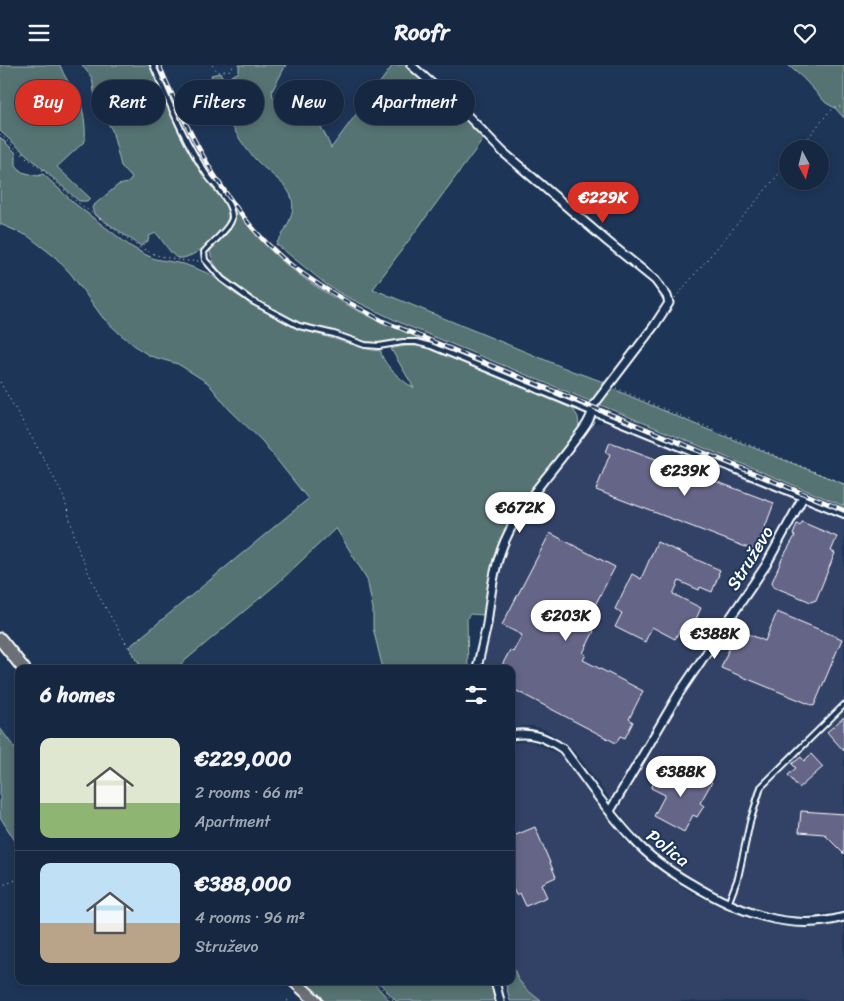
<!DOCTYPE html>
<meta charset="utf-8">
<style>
body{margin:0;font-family:Sriracha,sans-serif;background:#1f3048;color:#f1f3f6;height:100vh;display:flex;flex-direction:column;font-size:19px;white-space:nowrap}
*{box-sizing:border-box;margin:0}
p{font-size:16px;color:#9ea6b1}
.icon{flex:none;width:28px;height:28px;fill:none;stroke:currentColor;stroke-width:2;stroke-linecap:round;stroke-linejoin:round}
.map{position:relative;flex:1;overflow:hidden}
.panel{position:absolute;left:15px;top:600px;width:500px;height:320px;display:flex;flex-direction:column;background:#162841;border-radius:10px;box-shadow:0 2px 8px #0003,0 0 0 1px #35445a}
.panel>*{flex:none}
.top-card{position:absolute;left:15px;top:15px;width:500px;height:45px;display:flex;gap:10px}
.needle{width:32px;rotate:173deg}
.buttons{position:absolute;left:779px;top:75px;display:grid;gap:10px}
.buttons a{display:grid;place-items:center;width:50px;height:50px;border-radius:50%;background:#162841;box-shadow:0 2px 8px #0003,0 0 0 1px #35445a;font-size:25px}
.price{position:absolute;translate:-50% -42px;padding:0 11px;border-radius:18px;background:#fff;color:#222;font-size:16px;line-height:32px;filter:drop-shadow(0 1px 2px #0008)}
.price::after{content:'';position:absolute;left:50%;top:30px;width:15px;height:11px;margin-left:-8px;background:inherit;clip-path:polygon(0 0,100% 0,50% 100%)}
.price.selected{background:#d93025;color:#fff}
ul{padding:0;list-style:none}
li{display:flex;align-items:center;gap:15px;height:125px;padding:0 25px}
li+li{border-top:1px solid #35445a}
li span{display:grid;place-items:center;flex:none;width:140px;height:100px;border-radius:10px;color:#555}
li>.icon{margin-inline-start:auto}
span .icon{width:60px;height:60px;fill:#fffc;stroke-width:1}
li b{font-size:21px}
h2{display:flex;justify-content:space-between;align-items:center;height:60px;padding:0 25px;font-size:21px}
.tag{padding:0 18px;border-radius:22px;background:#162841;box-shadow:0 2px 8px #0003,0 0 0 1px #35445a;font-size:18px;line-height:45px}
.tag.selected{background:#d93025;color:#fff}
header{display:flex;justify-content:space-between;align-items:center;height:65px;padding:0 25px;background:#162841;font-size:22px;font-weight:700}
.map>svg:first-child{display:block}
.built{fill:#334366}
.green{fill:#547372;stroke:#aab9b8}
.building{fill:#656588;stroke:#fff}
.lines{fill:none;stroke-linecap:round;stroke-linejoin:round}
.lane-casing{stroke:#fff;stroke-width:8}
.street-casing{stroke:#fff;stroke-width:11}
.primary-casing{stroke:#fff;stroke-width:15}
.path{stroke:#fff;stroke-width:1;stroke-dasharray:1 4;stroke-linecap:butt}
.lane{stroke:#1d3557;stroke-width:4}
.street{stroke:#1d3557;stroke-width:7}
.primary{stroke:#6b7074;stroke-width:11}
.rail-casing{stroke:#fff;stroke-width:4.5}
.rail{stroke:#1d3557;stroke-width:2.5;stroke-dasharray:8;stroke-linecap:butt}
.labels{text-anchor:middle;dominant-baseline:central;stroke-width:4;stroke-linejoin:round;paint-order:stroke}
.street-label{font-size:18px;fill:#fff;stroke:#1d3557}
</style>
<header><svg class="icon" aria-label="menu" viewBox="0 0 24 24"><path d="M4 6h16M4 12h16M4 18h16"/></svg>Roofr<svg class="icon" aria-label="heart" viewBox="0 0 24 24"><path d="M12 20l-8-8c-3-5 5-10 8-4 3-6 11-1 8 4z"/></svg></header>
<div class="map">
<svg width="844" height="936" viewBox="0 0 844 936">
<rect width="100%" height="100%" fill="#1d3557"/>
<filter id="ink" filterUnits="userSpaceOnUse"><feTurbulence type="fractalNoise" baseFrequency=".02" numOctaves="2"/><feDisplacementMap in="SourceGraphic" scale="10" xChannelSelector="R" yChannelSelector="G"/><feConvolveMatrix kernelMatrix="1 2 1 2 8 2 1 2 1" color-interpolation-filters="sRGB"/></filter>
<g filter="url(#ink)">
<!-- built -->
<g class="built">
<polygon points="603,357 618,362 844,453 844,845 830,848 797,851 772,847 748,842 706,821 681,806 658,789 630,762 577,689 567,680 547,665 532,661 511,662 511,604 484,604 495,525 504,484 516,461 593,360"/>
<polygon points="530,676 560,690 578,710 623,773 643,793 665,810 692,828 747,853 777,861 809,861 830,859 844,855 844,936 541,936 526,924 518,914 511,896 511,678"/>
</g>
<!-- green -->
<g class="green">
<path d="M0,0H60C64,12 71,20 77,30C84,42 86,63 85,76L57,102L90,133L87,136H79L0,66Z"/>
<path d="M82,0H150C165,35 180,70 199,103C207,117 226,131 228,148C231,163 194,196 178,193C172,192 162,174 156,168L149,171L148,176L141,181L94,149L92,142L94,140L118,120L128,118L132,113L121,101L112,65L96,39L92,13Z"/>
<path d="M239,0H286L272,26L273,32C280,37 286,37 294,40C317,50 322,62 331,83L393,0H407L464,49L461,54L464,56L468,53L485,72L373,224L572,306L604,317L607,319L592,337L403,259L343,230L327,220L276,179C317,121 273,121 246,83C230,62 220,35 211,10L220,8L225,15L239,7Z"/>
<polygon points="788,0 844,0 844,53 835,43 826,38 803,13"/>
<path d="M0,72L16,88V100L22,107L38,111L43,109L75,139L130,181L144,189L155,194L184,199L210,209L235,229L293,262L372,285L381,286C381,298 403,317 414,323L391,284C404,280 415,280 428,283L573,344L578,352L579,362L508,462C493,491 489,518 484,550L470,549L467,553L468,604H383L373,563V544L367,514L336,463L278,518L175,604H143L129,582L308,434L262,376L229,344L208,318L178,299L150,291L139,284L120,269L103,253L71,209L55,192L28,171L0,159Z"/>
<path d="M236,144C277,207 348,245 417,272L416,274C401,273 386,280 371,278C358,276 346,270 334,267C321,263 309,261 297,257C269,246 216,217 210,187C215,170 238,165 234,146Z"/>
<polygon points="611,323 699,361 844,419 844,441 598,339"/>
<polygon points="0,663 19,689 19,782 0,752"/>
<polygon points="511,896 518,914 526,924 541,936 510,936 505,916 511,916"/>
<polygon points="304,916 372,916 390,936 325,936"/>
<polygon points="378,916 490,916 495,936 396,936"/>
</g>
<!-- building -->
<g class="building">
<polygon points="610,377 774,438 756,486 596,425 610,389 606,387"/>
<polygon points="802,457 837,472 831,486 835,488 816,535 811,537 774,522 772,517 782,494 795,471 793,470 797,459 800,461"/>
<polygon points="550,468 615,502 584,561 594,566 583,588 586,590 583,595 643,626 629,654 633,657 625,673 620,671 616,678 511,623 511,604 500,604 510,585 513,587 522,570 502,560"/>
<polygon points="657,477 720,505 718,509 719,509 712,527 700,522 699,525 679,516 673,529 701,543 690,567 681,562 675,574 652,562 645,577 615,562 622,548 615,544 632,509 641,514"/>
<polygon points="777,547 842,574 814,641 721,603 737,564 765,576"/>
<polygon points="844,652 844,686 827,667"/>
<polygon points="811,689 823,702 799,723 788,710 796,703 792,699 801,692 804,696"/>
<polygon points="681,700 712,717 700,738 704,741 697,752 693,750 684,767 654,751 665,730 651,723 657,712 670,720"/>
<polygon points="801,746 844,749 844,789 824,769 799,767"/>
<polygon points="535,762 556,812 541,819 547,832 526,841 520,828 516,830 511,820 511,772"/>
</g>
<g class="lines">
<!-- lane casing -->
<g class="lane-casing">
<g id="lane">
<path d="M153,0C169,37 184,76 207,110C215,121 232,137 232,152C232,162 211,178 204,187L205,195L222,214L252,236L299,261L334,269L365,280L379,281L403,277H416L431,281L593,348L605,352L844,450"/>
<polyline points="728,839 738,813 750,757 761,722 844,640"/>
</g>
</g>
<!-- street casing -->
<g class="street-casing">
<g id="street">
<path d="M411,0L465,48L503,87L608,177L655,215L667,231L669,238L654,261L593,341C592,357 578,370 569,383C549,410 524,436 509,467C494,496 491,527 487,559C484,574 480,589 477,604"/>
<path d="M511,670C531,666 547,673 563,684C586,714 607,747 633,774C649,792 669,806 690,818C736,846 789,868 844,852"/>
<polyline points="610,746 678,630 766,500 802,434"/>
<polyline points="495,916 500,936"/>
</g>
</g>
<!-- primary casing -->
<g class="primary-casing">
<g id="primary">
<polyline points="0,574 24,604"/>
<polyline points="294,916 316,936"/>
</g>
</g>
<!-- path -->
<g class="path">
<polyline points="212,0 218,7 231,5 234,0"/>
<polyline points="0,69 17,85 45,107 78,138 139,182 156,190 173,194 187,196 199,196"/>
<polyline points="799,84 829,47 837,41 844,43"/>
<polyline points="675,233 788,98"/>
<polyline points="0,317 49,403 64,433 79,487 100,533 141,604"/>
<polyline points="616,323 650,338 844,419"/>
<polyline points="0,821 19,814"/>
<polyline points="375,916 394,936"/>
<polyline points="287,936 290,934"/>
</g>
<!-- lane -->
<use href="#lane" class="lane"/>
<!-- street -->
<use href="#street" class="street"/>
<!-- primary -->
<use href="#primary" class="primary"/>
<!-- rail casing -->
<g class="rail-casing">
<path id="rail" d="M159,0C190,72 231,155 295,203C323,224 353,240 383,256L844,445"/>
</g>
<!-- rail -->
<use href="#rail" class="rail"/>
</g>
</g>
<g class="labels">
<!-- street labels -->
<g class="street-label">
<text transform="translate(750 493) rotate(-58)">Struževo</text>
<text transform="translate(668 783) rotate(38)">Polica</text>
</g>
</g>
</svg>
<div class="buttons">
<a><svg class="needle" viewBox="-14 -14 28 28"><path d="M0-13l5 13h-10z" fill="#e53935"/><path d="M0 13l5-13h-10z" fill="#9ea6b1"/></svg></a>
</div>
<b class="price selected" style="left:603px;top:159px">€229K</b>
<b class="price" style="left:685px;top:432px">€239K</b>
<b class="price" style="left:520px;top:469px">€672K</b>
<b class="price" style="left:566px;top:577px">€203K</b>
<b class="price" style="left:715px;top:595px">€388K</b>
<b class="price" style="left:681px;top:733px">€388K</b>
<div class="top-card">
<a class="tag selected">Buy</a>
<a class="tag">Rent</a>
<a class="tag">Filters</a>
<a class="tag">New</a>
<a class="tag">Apartment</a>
</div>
<section class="panel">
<h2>6 homes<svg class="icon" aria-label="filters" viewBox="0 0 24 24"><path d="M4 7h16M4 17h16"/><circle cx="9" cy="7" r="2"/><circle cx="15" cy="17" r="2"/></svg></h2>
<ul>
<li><span style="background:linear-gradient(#dfe7d0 65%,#8fb573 0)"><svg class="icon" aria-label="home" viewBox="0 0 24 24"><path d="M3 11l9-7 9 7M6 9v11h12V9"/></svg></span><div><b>€229,000</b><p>2 rooms · 66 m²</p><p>Apartment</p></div></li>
<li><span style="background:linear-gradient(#bfe0f5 60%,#b9a48a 0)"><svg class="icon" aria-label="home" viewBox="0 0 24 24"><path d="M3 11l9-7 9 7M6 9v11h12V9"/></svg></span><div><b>€388,000</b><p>4 rooms · 96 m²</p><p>Struževo</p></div></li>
</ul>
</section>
</div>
